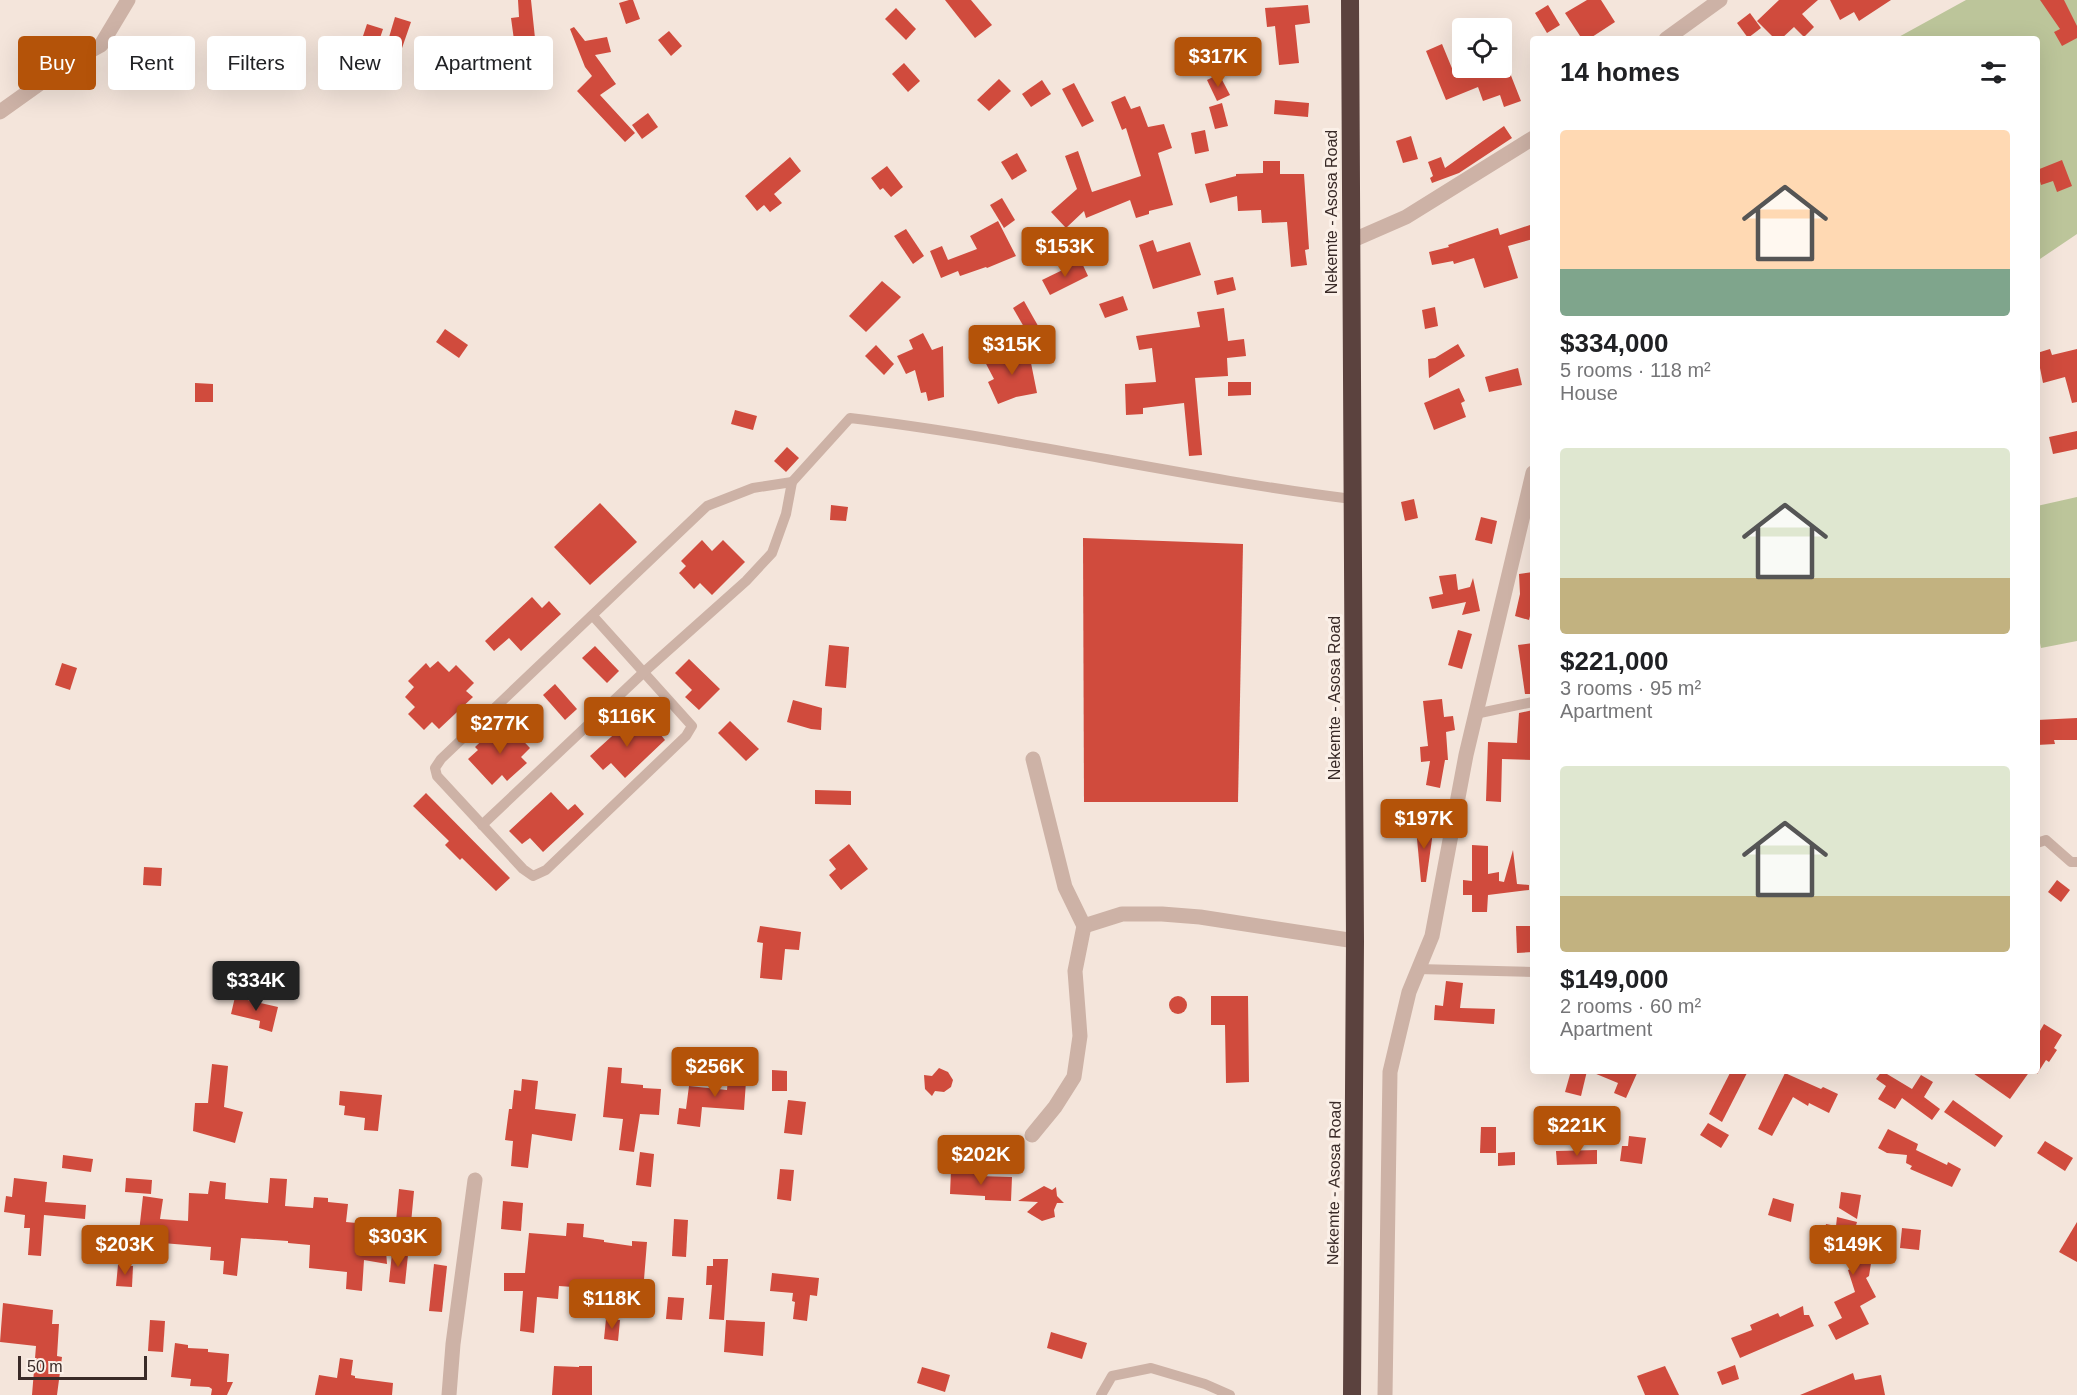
<!DOCTYPE html>
<meta charset="utf-8">
<style>
body{margin:0;font-family:Helvetica,sans-serif;background:#f6f6f6;color:#202124;height:100vh;display:flex;flex-direction:column;font-size:22px;white-space:nowrap}
*{box-sizing:border-box;margin:0}
p{font-size:20px;color:#757577}
.icon{flex:none;width:33px;height:33px;fill:none;stroke:currentColor;stroke-width:2;stroke-linecap:round;stroke-linejoin:round}
.map{position:relative;flex:1;overflow:hidden}
.panel{position:absolute;left:1530px;top:36px;width:510px;height:1038px;display:flex;flex-direction:column;background:#fff;border-radius:6px;box-shadow:0 6px 24px #0002}
.panel>*{flex:none}
.guide{position:absolute;left:18px;top:36px;width:570px;height:54px;display:flex;gap:12px}
.tools{position:absolute;left:1452px;top:18px;display:grid;gap:12px}
.tools a{display:grid;place-items:center;width:60px;height:60px;border-radius:6px;background:#fff;box-shadow:0 6px 24px #0002;font-size:30px}
.scale{position:absolute;left:18px;bottom:15px;width:129px;box-sizing:border-box;padding-left:6px;border:3px solid #392a27;border-top:0;font-size:16px;line-height:21px;white-space:nowrap;color:#392a27;-webkit-text-stroke:4px #fbf0e8;paint-order:stroke}
.price{position:absolute;translate:-50% -51px;padding:0 14px;border-radius:6px;background:#b45309;color:#fff;font-size:20px;line-height:39px;filter:drop-shadow(0 2px 3px #0008)}
.price::after{content:'';position:absolute;left:50%;top:36px;width:18px;height:14px;margin-left:-9px;background:inherit;clip-path:polygon(0 0,100% 0,50% 100%)}
.price.on{background:#222;color:#fff}
ul{padding:0;list-style:none}
li{display:grid;align-content:center;gap:12px;height:318px;padding:0 30px}
li span{display:grid;place-items:center;height:186px;border-radius:6px;color:#555}
li>.icon{margin-inline-start:auto}
span .icon{width:108px;height:108px;fill:#fffc;stroke-width:1}
li b{font-size:26px}
h2{display:flex;justify-content:space-between;align-items:center;height:72px;padding:0 30px;font-size:26px}
.tag{padding:0 21px;border-radius:6px;background:#fff;box-shadow:0 6px 24px #0002;font-size:21px;line-height:54px}
.tag.on{background:#b45309;color:#fff}
.map>svg:first-child{display:block}
.green{fill:#bcc59a}
.building{fill:#d04b3d}
.lines{fill:none;stroke-linecap:round;stroke-linejoin:round}
.lane{stroke:#cdb2a6;stroke-width:10}
.street{stroke:#cdb2a6;stroke-width:15}
.highway{stroke:#5b423e;stroke-width:18}
.labels{text-anchor:middle;dominant-baseline:central;stroke-width:6;stroke-linejoin:round;paint-order:stroke}
.street-label{font-size:16px;fill:#392a27;stroke:#fbf0e8}
</style>
<div class="map">
<svg width="2077" height="1395" viewBox="0 0 2077 1395">
<rect width="100%" height="100%" fill="#f4e5db"/>
<!-- green -->
<g class="green">
<polygon points="1966,0 2077,0 2077,234 2037,261 2037,39 1895,39"/>
<polygon points="2077,497 2077,641 2041,648 2037,629 2037,506"/>
</g>
<!-- building -->
<g class="building">
<polygon points="518,0 531,0 535,38 514,40 511,18 519,17"/>
<polygon points="629,0 633,0 640,19 626,24 619,3"/>
<polygon points="945,0 971,0 992,25 975,38"/>
<polygon points="1587,0 1601,0 1615,22 1589,39 1582,39 1565,13"/>
<polygon points="1779,0 1818,0 1802,14 1814,27 1804,37 1794,27 1781,39 1775,39 1757,21"/>
<polygon points="1830,0 1891,0 1859,21 1854,12 1840,20"/>
<polygon points="2040,0 2064,0 2077,26 2077,38 2062,46 2054,32 2060,29"/>
<polygon points="1308,5 1310,23 1295,25 1299,63 1279,65 1275,26 1267,27 1265,8"/>
<polygon points="1548,5 1560,25 1547,33 1535,13"/>
<polygon points="896,8 916,29 906,40 885,19"/>
<polygon points="1750,13 1761,28 1748,38 1737,23"/>
<polygon points="395,17 411,22 402,48 387,44"/>
<polygon points="367,24 383,29 376,50 360,45"/>
<polygon points="574,27 585,41 607,37 611,52 595,55 616,84 600,95 635,133 625,142 577,91 592,76 585,67 570,29"/>
<polygon points="669,31 682,46 671,56 658,40"/>
<polygon points="1442,44 1456,78 1483,68 1508,68 1521,101 1504,107 1500,95 1483,101 1478,87 1446,100 1426,51"/>
<polygon points="1218,52 1225,67 1209,75 1201,60"/>
<polygon points="904,63 920,81 908,92 892,74"/>
<polygon points="1219,74 1230,95 1217,101 1207,80"/>
<polygon points="999,79 1011,91 989,111 977,100"/>
<polygon points="1042,80 1051,94 1031,107 1022,94"/>
<polygon points="1074,83 1094,121 1082,127 1062,89"/>
<polygon points="1125,96 1131,109 1140,106 1148,127 1164,124 1172,148 1158,153 1173,205 1149,211 1149,214 1136,218 1130,200 1086,218 1084,211 1066,228 1051,212 1077,189 1065,156 1078,151 1092,192 1141,176 1126,128 1122,130 1111,102"/>
<polygon points="1275,100 1309,103 1308,117 1274,114"/>
<polygon points="1222,103 1228,126 1215,129 1209,107"/>
<polygon points="648,113 658,127 642,139 632,125"/>
<polygon points="1504,126 1512,138 1459,173 1432,183 1430,178 1433,176 1428,162 1441,157 1445,168"/>
<polygon points="1205,130 1209,151 1195,154 1191,133"/>
<polygon points="1411,136 1418,159 1403,163 1396,141"/>
<polygon points="1017,153 1027,171 1012,180 1001,162"/>
<polygon points="790,157 801,171 774,194 782,203 770,212 764,205 757,211 745,196"/>
<polygon points="2062,160 2072,186 2057,192 2053,181 2041,185 2037,170"/>
<polygon points="1263,161 1280,161 1280,174 1304,174 1309,249 1305,250 1307,265 1291,267 1287,222 1262,223 1261,210 1238,211 1237,196 1210,203 1205,184 1236,176 1236,174 1263,173"/>
<polygon points="887,166 903,187 891,197 883,188 880,190 871,178"/>
<polygon points="1002,198 1015,220 1004,228 990,205"/>
<polygon points="998,221 1016,256 987,268 986,267 960,276 958,271 941,278 930,251 942,246 948,260 977,249 970,236"/>
<polygon points="1533,224 1533,239 1508,246 1518,278 1484,288 1474,258 1454,264 1453,261 1432,265 1429,252 1449,247 1448,245 1498,228 1500,235"/>
<polygon points="906,229 924,256 913,264 894,236"/>
<polygon points="1153,240 1157,252 1190,242 1201,275 1153,289 1139,245"/>
<polygon points="1081,261 1088,276 1050,295 1042,280"/>
<polygon points="1233,277 1236,290 1217,295 1214,281"/>
<polygon points="882,281 901,297 866,332 849,316"/>
<polygon points="1123,296 1128,310 1105,318 1099,304"/>
<polygon points="1024,301 1046,340 1035,346 1013,308"/>
<polygon points="1435,307 1438,326 1425,329 1422,310"/>
<polygon points="1224,308 1228,341 1244,339 1246,356 1227,358 1228,376 1195,378 1202,455 1189,456 1184,403 1143,408 1143,414 1126,415 1125,384 1156,382 1152,348 1139,350 1136,336 1200,327 1197,312"/>
<polygon points="445,329 468,345 459,358 436,342"/>
<polygon points="923,333 932,350 943,346 944,397 928,401 926,392 921,393 915,370 906,374 897,356 913,349 909,340"/>
<polygon points="1458,344 1465,356 1429,378 1428,359 1435,358"/>
<polygon points="876,345 894,364 884,375 865,356"/>
<polygon points="1028,348 1037,393 1016,397 998,404 988,382 994,379 984,360"/>
<polygon points="2050,349 2052,355 2077,349 2077,402 2072,403 2065,377 2043,383 2037,353"/>
<polygon points="1518,368 1522,385 1489,392 1485,377"/>
<polygon points="1228,382 1251,382 1251,395 1228,396"/>
<polygon points="195,383 213,384 213,402 195,402"/>
<polygon points="1459,388 1465,401 1461,403 1466,417 1434,430 1424,403"/>
<polygon points="735,410 757,416 753,430 731,424"/>
<polygon points="2077,431 2077,449 2053,454 2049,437"/>
<polygon points="787,447 799,458 786,472 774,461"/>
<polygon points="1414,499 1418,518 1405,521 1401,502"/>
<polygon points="600,503 637,542 590,585 554,547"/>
<polygon points="831,505 848,507 846,521 830,520"/>
<polygon points="1481,517 1497,521 1492,544 1475,540"/>
<polygon points="1083,538 1243,544 1238,802 1084,802"/>
<polygon points="702,540 712,551 723,540 745,562 712,595 700,583 694,589 679,573 686,566 681,561"/>
<polygon points="1533,572 1533,604 1529,620 1515,616 1520,594 1519,574"/>
<polygon points="1456,574 1458,590 1470,587 1473,578 1480,611 1462,615 1466,602 1432,609 1429,597 1443,594 1439,576"/>
<polygon points="532,597 542,608 549,601 561,614 521,651 509,638 494,651 485,641"/>
<polygon points="1458,630 1472,634 1462,669 1448,665"/>
<polygon points="1533,643 1533,694 1525,694 1518,645"/>
<polygon points="829,645 849,647 846,688 825,686"/>
<polygon points="595,646 619,671 607,683 582,658"/>
<polygon points="689,659 720,689 699,710 685,697 692,690 675,673"/>
<polygon points="438,661 449,672 456,665 474,683 466,691 473,697 439,729 432,722 424,730 408,714 415,707 405,697 414,687 408,681 426,663 430,668"/>
<polygon points="62,663 77,668 70,690 55,685"/>
<polygon points="555,684 577,709 565,720 543,695"/>
<polygon points="1442,699 1444,717 1453,716 1455,730 1446,732 1448,760 1445,760 1440,788 1426,785 1430,761 1421,762 1420,747 1428,746 1423,701"/>
<polygon points="793,700 822,708 821,730 811,729 787,722"/>
<polygon points="1533,710 1533,760 1502,759 1501,802 1486,801 1488,742 1517,743 1519,713"/>
<polygon points="632,718 649,736 656,729 665,740 625,778 611,763 603,770 590,756"/>
<polygon points="2077,718 2077,740 2054,740 2055,744 2037,745 2037,720"/>
<polygon points="730,721 759,749 746,761 718,733"/>
<polygon points="507,724 530,748 521,757 527,763 507,781 502,775 492,785 468,759 478,750 475,747 494,729 497,733"/>
<polygon points="815,790 851,791 851,805 815,804"/>
<polygon points="551,792 568,810 575,804 584,814 543,852 530,838 522,844 509,831"/>
<polygon points="426,793 510,878 496,891 462,858 460,860 445,845 449,841 413,806"/>
<polygon points="1431,826 1432,839 1426,882 1421,882 1416,828"/>
<polygon points="849,844 868,869 841,890 829,875 836,869 829,860"/>
<polygon points="1472,845 1488,846 1488,874 1499,872 1499,881 1504,882 1513,850 1517,884 1529,885 1529,890 1488,895 1487,912 1472,912 1472,895 1463,895 1463,880 1472,881"/>
<polygon points="144,867 162,868 161,886 143,885"/>
<polygon points="2057,880 2070,890 2061,902 2048,892"/>
<polygon points="760,926 801,932 799,950 785,949 782,980 760,978 763,943 757,942"/>
<polygon points="1516,926 1533,926 1533,952 1517,953"/>
<polygon points="1446,981 1463,983 1460,1008 1495,1009 1494,1024 1434,1020 1435,1005 1443,1006"/>
<polygon points="1211,996 1248,996 1249,1082 1226,1083 1225,1025 1211,1025"/>
<circle cx="1178" cy="1005" r="9"/>
<polygon points="235,997 278,1007 272,1032 259,1028 260,1021 231,1014"/>
<polygon points="2044,1024 2062,1035 2054,1048 2057,1050 2049,1062 2046,1060 2037,1074 2037,1036"/>
<polygon points="212,1064 228,1066 224,1107 243,1112 235,1143 193,1131 195,1103 208,1103"/>
<polygon points="729,1065 747,1067 744,1110 702,1107 700,1127 677,1124 679,1108 686,1109 689,1086 727,1090"/>
<polygon points="608,1067 622,1068 621,1083 643,1085 643,1088 661,1089 659,1115 640,1114 634,1152 619,1150 623,1119 603,1117"/>
<polygon points="939,1068 948,1072 953,1080 951,1087 944,1092 935,1091 932,1096 925,1089 924,1075 932,1076"/>
<polygon points="772,1070 787,1071 787,1091 772,1091"/>
<polygon points="1571,1071 1587,1071 1581,1096 1565,1092"/>
<polygon points="1589,1071 1638,1071 1626,1098 1614,1093 1618,1083"/>
<polygon points="1731,1071 1748,1071 1722,1122 1709,1114"/>
<polygon points="1882,1071 1912,1089 1921,1075 1933,1082 1924,1097 1940,1109 1932,1120 1902,1098 1895,1109 1878,1099 1886,1086 1876,1079"/>
<polygon points="1970,1071 2030,1071 2010,1099"/>
<polygon points="1785,1073 1821,1089 1823,1087 1838,1094 1829,1113 1809,1103 1808,1106 1793,1097 1772,1136 1758,1129"/>
<polygon points="522,1079 538,1081 535,1109 576,1114 572,1141 532,1134 528,1168 511,1166 513,1141 505,1140 509,1109 512,1109 514,1090 521,1091"/>
<polygon points="340,1091 382,1095 378,1131 364,1130 365,1118 344,1115 345,1106 339,1105"/>
<polygon points="788,1100 806,1102 802,1135 784,1133"/>
<polygon points="1953,1100 2003,1136 1995,1147 1944,1112"/>
<polygon points="1708,1123 1729,1135 1721,1148 1700,1135"/>
<polygon points="1481,1127 1496,1127 1496,1153 1480,1153"/>
<polygon points="1888,1129 1918,1144 1916,1150 1947,1165 1948,1162 1961,1169 1952,1187 1910,1169 1912,1166 1906,1163 1907,1155 1887,1153 1878,1148"/>
<polygon points="1629,1136 1646,1138 1642,1164 1620,1161 1622,1146 1628,1146"/>
<polygon points="2045,1141 2073,1158 2065,1171 2037,1153"/>
<polygon points="1597,1150 1597,1164 1557,1165 1556,1151"/>
<polygon points="640,1152 654,1154 651,1187 636,1185"/>
<polygon points="1515,1152 1515,1165 1498,1166 1498,1153"/>
<polygon points="63,1155 93,1159 91,1172 62,1168"/>
<polygon points="780,1169 794,1170 791,1201 777,1199"/>
<polygon points="951,1170 978,1171 977,1176 1012,1177 1011,1201 985,1200 985,1196 950,1194"/>
<polygon points="14,1178 47,1182 45,1202 86,1205 85,1219 44,1215 41,1256 28,1255 30,1228 24,1228 25,1215 4,1212 6,1196 12,1197"/>
<polygon points="126,1178 152,1180 151,1194 125,1192"/>
<polygon points="270,1178 287,1179 285,1206 313,1208 314,1197 328,1198 328,1202 348,1204 346,1222 367,1224 366,1237 385,1237 387,1264 364,1260 362,1291 346,1289 347,1272 309,1268 310,1245 288,1243 288,1241 241,1238 237,1276 223,1274 224,1261 210,1260 211,1247 138,1241 143,1196 163,1199 160,1219 188,1221 189,1193 208,1194 210,1181 226,1183 225,1199 268,1203"/>
<polygon points="1044,1186 1052,1190 1056,1187 1057,1196 1064,1203 1057,1203 1054,1210 1055,1217 1042,1221 1027,1212 1038,1202 1018,1201"/>
<polygon points="399,1189 414,1191 411,1223 396,1221"/>
<polygon points="1841,1192 1861,1195 1857,1219 1839,1208"/>
<polygon points="1773,1198 1794,1204 1791,1222 1768,1215"/>
<polygon points="503,1201 523,1203 521,1231 501,1229"/>
<polygon points="1837,1217 1857,1222 1855,1229 1876,1232 1869,1276 1866,1278 1876,1297 1860,1306 1869,1324 1836,1340 1828,1325 1842,1318 1834,1302 1855,1292 1848,1270 1853,1268 1857,1245 1823,1239 1826,1224 1836,1226"/>
<polygon points="674,1219 688,1220 686,1257 672,1256"/>
<polygon points="2077,1222 2077,1262 2059,1252"/>
<polygon points="567,1223 584,1224 583,1237 604,1240 604,1242 632,1246 632,1241 647,1242 643,1292 601,1288 600,1306 586,1304 587,1288 559,1286 558,1299 537,1297 534,1333 520,1331 523,1291 504,1291 504,1273 525,1273 529,1233 566,1236"/>
<polygon points="1902,1228 1921,1230 1919,1250 1900,1248"/>
<polygon points="392,1253 408,1255 405,1284 389,1282"/>
<polygon points="713,1259 728,1259 724,1320 709,1319 712,1285 706,1285 707,1266 713,1266"/>
<polygon points="434,1264 447,1266 442,1312 429,1311"/>
<polygon points="118,1265 133,1266 132,1287 116,1286"/>
<polygon points="772,1273 819,1278 817,1296 810,1295 807,1321 793,1319 795,1302 792,1301 793,1293 770,1291"/>
<polygon points="668,1297 684,1298 682,1320 666,1319"/>
<polygon points="3,1303 53,1310 52,1324 59,1324 57,1356 62,1357 57,1395 32,1395 36,1346 0,1342"/>
<polygon points="1803,1306 1804,1315 1809,1315 1814,1326 1740,1358 1731,1338 1752,1330 1750,1325 1778,1313 1780,1317"/>
<polygon points="606,1319 620,1320 618,1341 604,1339"/>
<polygon points="150,1320 165,1321 163,1352 148,1351"/>
<polygon points="726,1320 765,1322 763,1356 724,1352"/>
<polygon points="1051,1332 1087,1343 1082,1359 1047,1348"/>
<polygon points="175,1343 188,1345 188,1348 208,1349 208,1352 229,1354 227,1382 233,1382 227,1395 211,1395 212,1389 209,1387 190,1386 191,1379 171,1377"/>
<polygon points="340,1358 353,1360 351,1375 355,1376 355,1378 393,1383 392,1395 315,1395 319,1375 337,1378"/>
<polygon points="1735,1365 1739,1379 1722,1385 1717,1372"/>
<polygon points="554,1366 579,1367 579,1366 592,1366 592,1395 552,1395"/>
<polygon points="1665,1366 1679,1395 1645,1395 1637,1376"/>
<polygon points="922,1367 950,1375 945,1392 917,1383"/>
<polygon points="1853,1373 1855,1380 1881,1375 1885,1395 1800,1395"/>
</g>
<g class="lines">
<!-- lane -->
<g class="lane">
<path d="M593,616L692,726L686,736L546,870L533,876L523,869L437,776L435,768L441,759L707,506L753,488L792,482L850,418C1018,438 1184,478 1352,499"/>
<polyline points="1475,714 1533,702"/>
<polyline points="482,825 644,672 746,581 772,553 786,514 792,482"/>
<polyline points="2037,843 2046,840 2071,862 2077,862"/>
<polyline points="1418,969 1533,972"/>
<polyline points="1101,1395 1112,1376 1151,1368 1205,1384 1230,1395"/>
</g>
<!-- street -->
<g class="street">
<polyline points="1666,39 1720,0"/>
<polyline points="0,112 70,62 101,45 128,0"/>
<polyline points="1351,241 1406,217 1533,138"/>
<polyline points="1084,926 1122,914 1162,914 1200,917 1355,941"/>
<polyline points="1032,1135 1055,1107 1074,1077 1080,1036 1075,971 1084,926 1065,887 1033,759"/>
<polyline points="449,1395 453,1344 475,1180"/>
<polyline points="1385,1395 1390,1072 1409,992 1432,936 1466,755 1533,473"/>
</g>
<!-- highway -->
<polyline class="highway" points="1350,0 1355,941 1352,1395"/>
</g>
<g class="labels">
<!-- street labels -->
<g class="street-label">
<text transform="translate(1331 212) rotate(-90)">Nekemte - Asosa Road</text>
<text transform="translate(1334 698) rotate(-90)">Nekemte - Asosa Road</text>
<text transform="translate(1334 1183) rotate(-89)">Nekemte - Asosa Road</text>
</g>
</g>
</svg>
<div class="tools">
<a><svg class="icon" aria-label="locate" viewBox="0 0 24 24"><circle cx="12" cy="12" r="6"/><path d="M12 2v4M12 18v4M2 12h4M18 12h4"/></svg></a>
</div>
<div class="scale">50 m</div>
<b class="price" style="left:1218px;top:88px">$317K</b>
<b class="price" style="left:1065px;top:278px">$153K</b>
<b class="price" style="left:1012px;top:376px">$315K</b>
<b class="price" style="left:627px;top:748px">$116K</b>
<b class="price" style="left:500px;top:755px">$277K</b>
<b class="price" style="left:1424px;top:850px">$197K</b>
<b class="price on" style="left:256px;top:1012px">$334K</b>
<b class="price" style="left:715px;top:1098px">$256K</b>
<b class="price" style="left:1577px;top:1157px">$221K</b>
<b class="price" style="left:981px;top:1186px">$202K</b>
<b class="price" style="left:398px;top:1268px">$303K</b>
<b class="price" style="left:125px;top:1276px">$203K</b>
<b class="price" style="left:1853px;top:1276px">$149K</b>
<b class="price" style="left:612px;top:1330px">$118K</b>
<div class="guide">
<a class="tag on">Buy</a>
<a class="tag">Rent</a>
<a class="tag">Filters</a>
<a class="tag">New</a>
<a class="tag">Apartment</a>
</div>
<section class="panel">
<h2>14 homes<svg class="icon" aria-label="filters" viewBox="0 0 24 24"><path d="M4 7h16M4 17h16"/><circle cx="9" cy="7" r="2"/><circle cx="15" cy="17" r="2"/></svg></h2>
<ul>
<li><span style="background:linear-gradient(#ffd9b3 75%,#7fa58c 0)"><svg class="icon" aria-label="home" viewBox="0 0 24 24"><path d="M3 11l9-7 9 7M6 9v11h12V9"/></svg></span><div><b>$334,000</b><p>5 rooms · 118 m²</p><p>House</p></div></li>
<li><span style="background:linear-gradient(#dfe7d0 70%,#c2b280 0)"><svg class="icon" aria-label="home" viewBox="0 0 24 24"><path d="M3 11l9-7 9 7M6 9v11h12V9"/></svg></span><div><b>$221,000</b><p>3 rooms · 95 m²</p><p>Apartment</p></div></li>
<li><span style="background:linear-gradient(#dfe7d0 70%,#c2b280 0)"><svg class="icon" aria-label="home" viewBox="0 0 24 24"><path d="M3 11l9-7 9 7M6 9v11h12V9"/></svg></span><div><b>$149,000</b><p>2 rooms · 60 m²</p><p>Apartment</p></div></li>
</ul>
</section>
</div>
